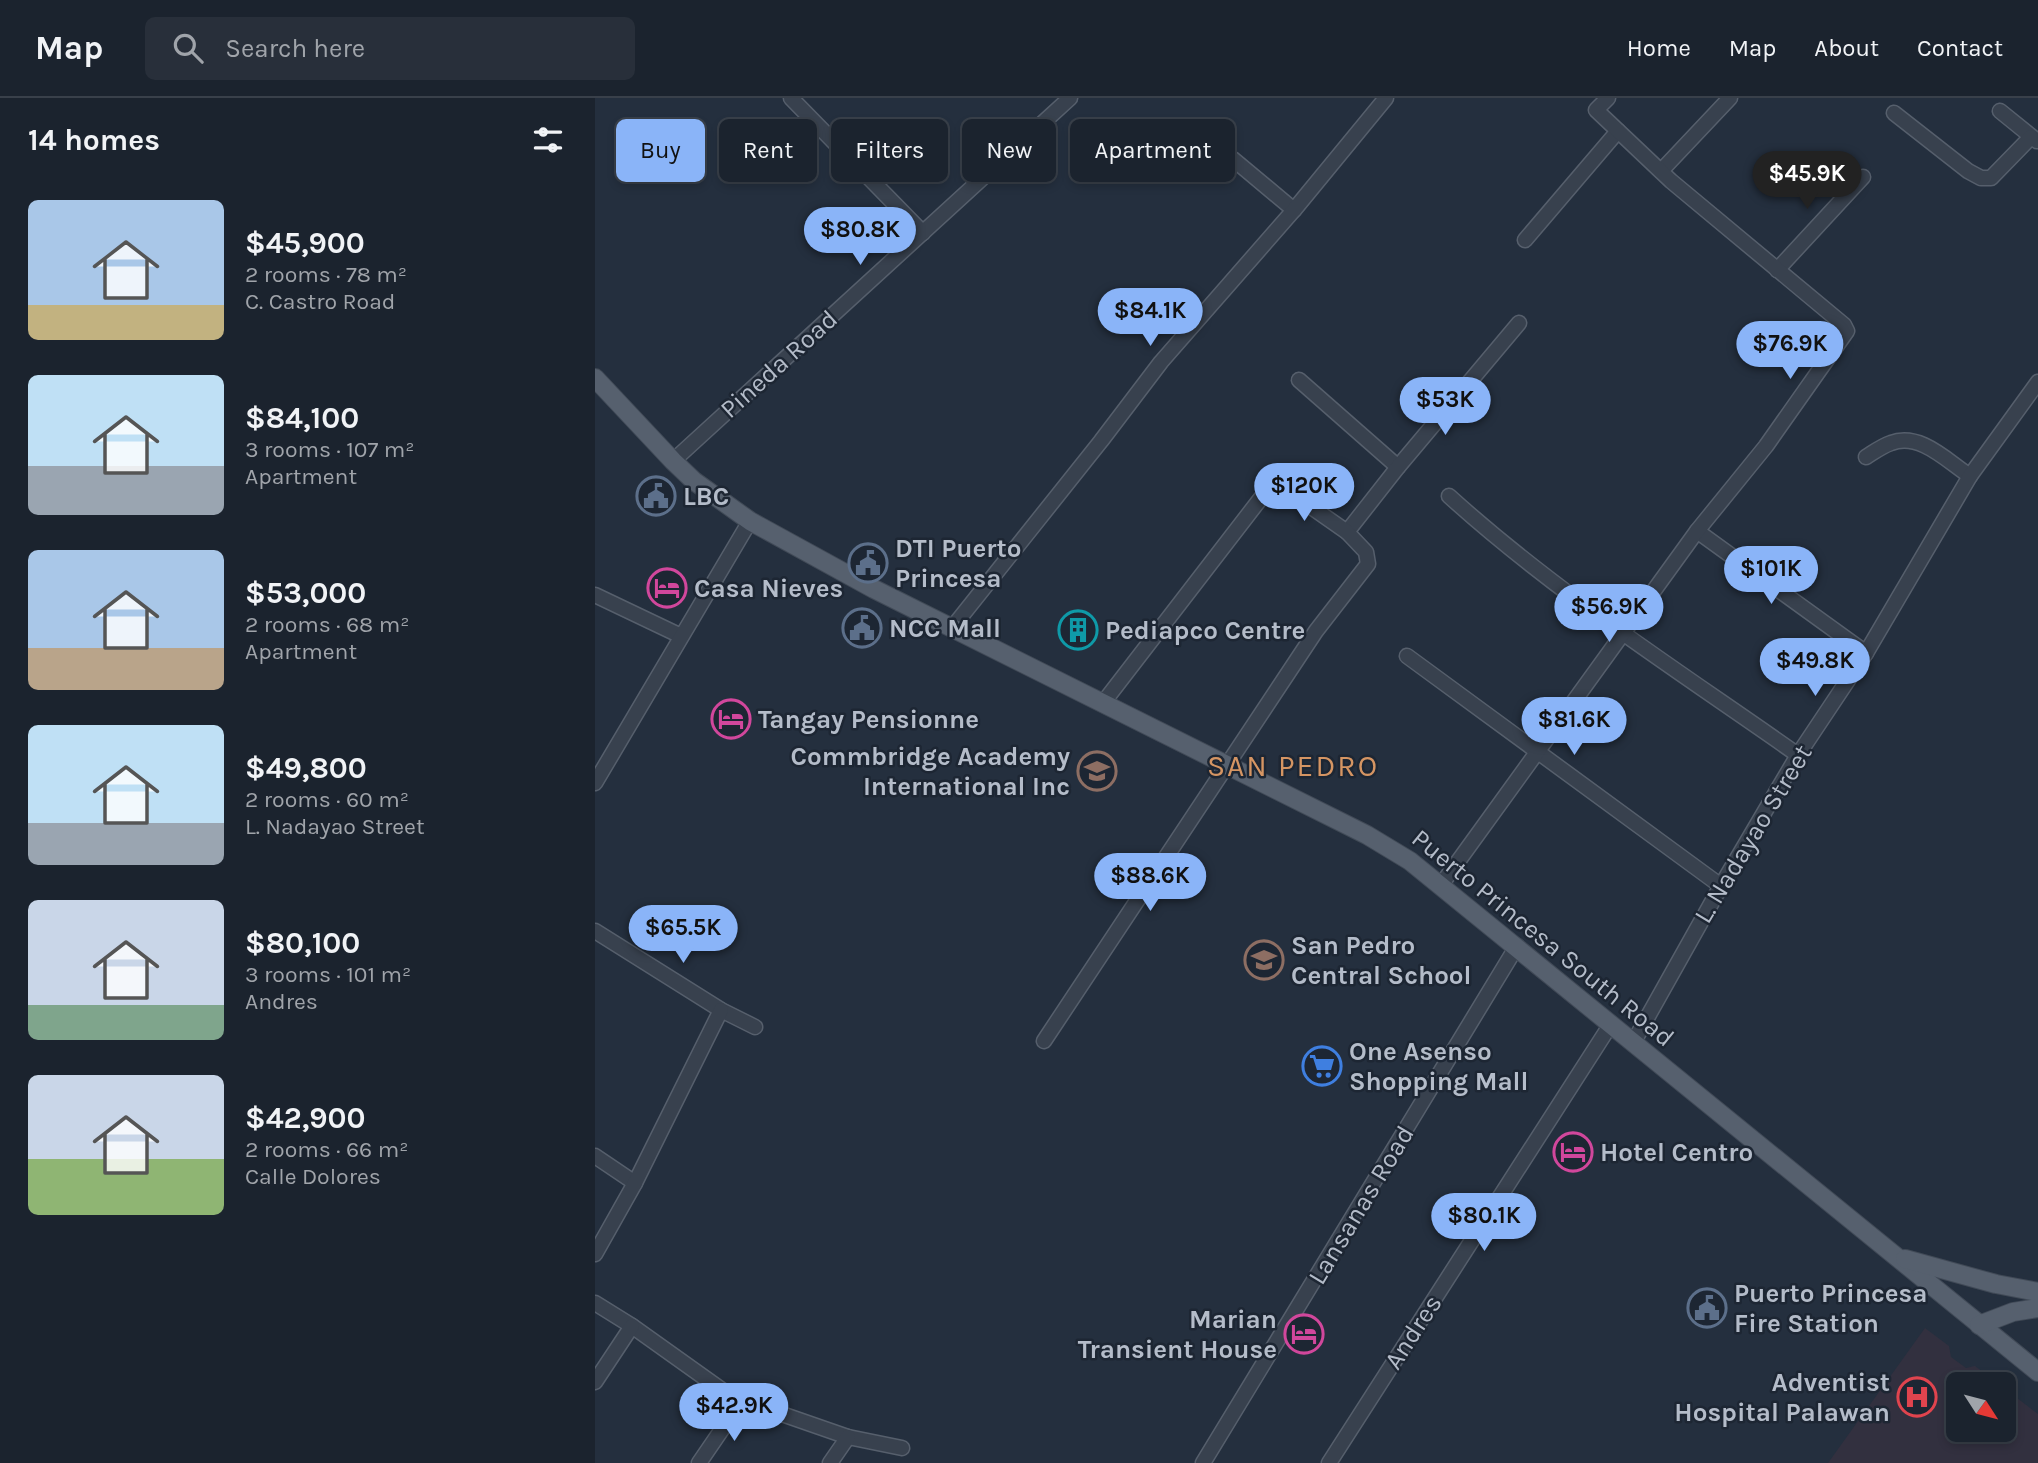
<!DOCTYPE html>
<meta charset="utf-8">
<style>
body{margin:0;font-family:Karla,sans-serif;background:#282f3a;color:#f1f3f6;height:100vh;display:flex;flex-direction:column;font-size:26px;white-space:nowrap}
*{box-sizing:border-box;margin:0}
p{font-size:23px;color:#a0a4aa}
.icon{flex:none;width:38px;height:38px;fill:none;stroke:currentColor;stroke-width:2;stroke-linecap:round;stroke-linejoin:round}
.map{position:relative;flex:1;overflow:hidden}
.side{display:flex;flex-direction:column;background:#1b232e;width:595px}
.side>*{flex:none}
.top-card{position:absolute;left:21px;top:21px;width:665px;height:63px;display:flex;gap:14px}
.needle{width:46px;rotate:126deg}
.controls{position:absolute;left:1351px;top:1274px;display:grid;gap:14px}
.controls a{display:grid;place-items:center;width:70px;height:70px;border-radius:10px;background:#1b232e;box-shadow:0 4px 10px #0003,0 0 0 2px #39404a;font-size:35px}
.price{position:absolute;translate:-50% -60px;padding:0 16px;border-radius:24px;background:#8ab4f8;color:#111;font-size:23px;line-height:46px;filter:drop-shadow(0 2px 4px #0008)}
.price::after{content:'';position:absolute;left:50%;top:42px;width:21px;height:16px;margin-left:-10px;background:inherit;clip-path:polygon(0 0,100% 0,50% 100%)}
.price.selected{background:#222;color:#fff}
ul{padding:0;list-style:none}
li{display:flex;align-items:center;gap:21px;height:175px;padding:0 28px}
li span{display:grid;place-items:center;flex:none;width:196px;height:140px;border-radius:10px;color:#555}
li>.icon{margin-inline-start:auto}
span .icon{width:84px;height:84px;fill:#fffc;stroke-width:1}
li b{font-size:30px}
h2{display:flex;justify-content:space-between;align-items:center;height:84px;padding:0 28px;font-size:30px}
.chip{padding:0 24px;border-radius:10px;background:#1b232e;box-shadow:0 4px 10px #0003,0 0 0 2px #39404a;font-size:24px;line-height:63px}
.chip.selected{background:#8ab4f8;color:#111}
header{display:flex;align-items:center;gap:42px;box-sizing:border-box;height:98px;padding:0 35px;background:#1b232e;border-bottom:2px solid #39404a}
header strong{font-size:33px}
nav{display:flex;gap:38px;margin-inline-start:auto;font-size:24px}
.search{width:490px;height:63px;background:#282f3a;display:flex;align-items:center;gap:18px;box-sizing:border-box;padding:0 24px;border-radius:10px;color:#a0a4aa;font-size:26px}
main{display:flex;flex:1;min-height:0}
.map>svg:first-child{display:block}
.medical{fill:#32303f}
.lines{fill:none;stroke-linecap:round;stroke-linejoin:round}
.minor-casing{stroke:#565f6c;stroke-width:17}
.major-casing{stroke:#414a57;stroke-width:20}
.minor{stroke:#38414e;stroke-width:14}
.major{stroke:#56606e;stroke-width:18}
.labels{text-anchor:middle;dominant-baseline:central;stroke-width:5;stroke-linejoin:round;paint-order:stroke}
.street-label{font-size:26px;fill:#b4bcc9;stroke:#1d2633}
.poi-label{font-size:26px;font-weight:bold;fill:#b4bcc9;stroke:#1d2633;text-anchor:start}
.quarter-label{font-size:30px;letter-spacing:2px;fill:#d59563;stroke:#1d2633}
</style>
<header>
<strong>Map</strong>
<div class="search"><svg class="icon" aria-label="search" viewBox="0 0 24 24"><circle cx="10" cy="10" r="6"/><path d="M15 15l6 6"/></svg>Search here</div>
<nav><a>Home</a><a>Map</a><a>About</a><a>Contact</a></nav>
</header>
<main>
<section class="side">
<h2>14 homes<svg class="icon" aria-label="filters" viewBox="0 0 24 24"><path d="M4 7h16M4 17h16"/><circle cx="9" cy="7" r="2"/><circle cx="15" cy="17" r="2"/></svg></h2>
<ul>
<li><span style="background:linear-gradient(#a9c7e8 75%,#c2b280 0)"><svg class="icon" aria-label="home" viewBox="0 0 24 24"><path d="M3 11l9-7 9 7M6 9v11h12V9"/></svg></span><div><b>$45,900</b><p>2 rooms · 78 m²</p><p>C. Castro Road</p></div></li>
<li><span style="background:linear-gradient(#bfe0f5 65%,#9aa5b1 0)"><svg class="icon" aria-label="home" viewBox="0 0 24 24"><path d="M3 11l9-7 9 7M6 9v11h12V9"/></svg></span><div><b>$84,100</b><p>3 rooms · 107 m²</p><p>Apartment</p></div></li>
<li><span style="background:linear-gradient(#a9c7e8 70%,#b9a48a 0)"><svg class="icon" aria-label="home" viewBox="0 0 24 24"><path d="M3 11l9-7 9 7M6 9v11h12V9"/></svg></span><div><b>$53,000</b><p>2 rooms · 68 m²</p><p>Apartment</p></div></li>
<li><span style="background:linear-gradient(#bfe0f5 70%,#9aa5b1 0)"><svg class="icon" aria-label="home" viewBox="0 0 24 24"><path d="M3 11l9-7 9 7M6 9v11h12V9"/></svg></span><div><b>$49,800</b><p>2 rooms · 60 m²</p><p>L. Nadayao Street</p></div></li>
<li><span style="background:linear-gradient(#c9d6e8 75%,#7fa58c 0)"><svg class="icon" aria-label="home" viewBox="0 0 24 24"><path d="M3 11l9-7 9 7M6 9v11h12V9"/></svg></span><div><b>$80,100</b><p>3 rooms · 101 m²</p><p>Andres</p></div></li>
<li><span style="background:linear-gradient(#c9d6e8 60%,#8fb573 0)"><svg class="icon" aria-label="home" viewBox="0 0 24 24"><path d="M3 11l9-7 9 7M6 9v11h12V9"/></svg></span><div><b>$42,900</b><p>2 rooms · 66 m²</p><p>Calle Dolores</p></div></li>
</ul>
</section>
<div class="map">
<svg width="1443" height="1365" viewBox="0 0 1443 1365">
<rect width="100%" height="100%" fill="#242f3e"/>
<!-- medical -->
<polygon class="medical" points="1330,1230 1354,1248 1356,1259 1371,1270 1380,1268 1404,1286 1363,1286 1363,1332 1409,1332 1409,1290 1443,1316 1443,1365 1233,1365"/>
<g class="lines">
<!-- minor casing -->
<g class="minor-casing">
<g id="minor">
<polyline points="196,0 328,135"/>
<polyline points="1405,13 1442,43"/>
<polyline points="1299,15 1373,73 1386,80 1396,80 1436,39"/>
<polyline points="638,61 699,112"/>
<polyline points="1066,73 1135,0"/>
<polyline points="930,142 1023,33"/>
<polyline points="1182,172 1268,79"/>
<polyline points="704,282 803,369"/>
<path d="M1271,359C1279,354 1287,348 1296,345C1325,334 1352,363 1375,378"/>
<polyline points="78,363 475,0"/>
<path d="M854,398C961,495 1085,574 1203,657"/>
<polyline points="1102,433 1271,555"/>
<polyline points="752,434 803,369 924,225"/>
<polyline points="0,497 86,538"/>
<polyline points="357,530 506,343 566,264 699,112 791,0"/>
<polyline points="812,558 1126,788"/>
<polyline points="0,685 155,423"/>
<polyline points="846,787 1102,433 1171,348 1252,233 1249,227 1076,83 1001,12 1013,0"/>
<polyline points="0,833 126,912 160,929"/>
<polyline points="449,943 721,533 773,466 771,454 752,434 682,385 676,387 508,605"/>
<polyline points="1038,945 1126,788 1203,657 1271,555 1375,378 1443,284"/>
<polyline points="0,1058 40,1085"/>
<polyline points="0,1156 40,1085 126,912"/>
<polyline points="0,1205 37,1228 145,1305 181,1314 253,1339 307,1350"/>
<polyline points="0,1284 37,1228"/>
<polyline points="104,1365 145,1305"/>
<polyline points="235,1365 253,1339"/>
<polyline points="608,1365 922,848"/>
<polyline points="734,1365 1016,926"/>
</g>
</g>
<!-- major casing -->
<g class="major-casing">
<g id="major">
<polyline points="0,280 78,363 99,383 155,423 279,491 772,737 815,763 1443,1274"/>
<polyline points="1310,1161 1401,1186 1443,1194"/>
<polyline points="1384,1227 1418,1214 1443,1210"/>
</g>
</g>
<!-- minor -->
<use href="#minor" class="minor"/>
<!-- major -->
<use href="#major" class="major"/>
</g>
<!-- icons -->
<defs>
<g id="civic-ring" transform="scale(2.0125)"><circle r="9.5" fill="#1d2633" stroke="#5c6f8a" stroke-width="1.5"/><path d="M-.6-6.5H3V-4.5H.6V-3L4-1V1h2V6H-6V1h2V-1L-.6-3ZM-1.2 2.5V6h2.4V2.5Z" fill="#5c6f8a"/></g>
<g id="hotel-ring" transform="scale(2.0125)"><circle r="9.5" fill="#1d2633" stroke="#d1479c" stroke-width="1.5"/><path d="M-6-4.5h1.5V1H6V5H4.5V3h-9V5H-6ZM-4 0a1.8 1.8 0 1 1 3.6 0ZM.5 0V-2.5h3Q6-2.5 6 0Z" fill="#d1479c"/></g>
<g id="building-ring" transform="scale(2.0125)"><circle r="9.5" fill="#1d2633" stroke="#0f9aa8" stroke-width="1.5"/><path d="M-4-6H4V6H1V3H-1V6H-4ZM-2.5-4.3h1.7v1.8h-1.7ZM.8-4.3h1.7v1.8H.8ZM-2.5-1h1.7V.8h-1.7ZM.8-1h1.7V.8H.8Z" fill="#0f9aa8"/></g>
<g id="school-ring" transform="scale(2.0125)"><circle r="9.5" fill="#1d2633" stroke="#8d6e63" stroke-width="1.5"/><path d="M0-5L7-2L0 1L-7-2ZM-4 1L0 2.5L4 1V4Q0 6-4 4Z" fill="#8d6e63"/></g>
<g id="supermarket-ring" transform="scale(2.0125)"><circle r="9.5" fill="#1d2633" stroke="#3f7fe0" stroke-width="1.5"/><path d="M-6-5.5h2.5l.6 2H6L4.5 2H-2.5L-4.4-4H-6ZM-1.5 3.2a1.3 1.3 0 1 0 .1 0ZM3 3.2a1.3 1.3 0 1 0 .1 0Z" fill="#3f7fe0"/></g>
<g id="hospital-ring" transform="scale(2.0125)"><circle r="9.5" fill="#1d2633" stroke="#e0444e" stroke-width="1.5"/><path d="M-5-5h3v3.5h4V-5h3V5h-3V1.5h-4V5h-3Z" fill="#e0444e"/></g>
</defs>
<g fill-rule="evenodd">
<use href="#civic-ring" x="61" y="398"/>
<use href="#civic-ring" x="273" y="465"/>
<use href="#hotel-ring" x="72" y="490"/>
<use href="#civic-ring" x="267" y="530"/>
<use href="#building-ring" x="483" y="532"/>
<use href="#hotel-ring" x="136" y="621"/>
<use href="#school-ring" x="502" y="673"/>
<use href="#school-ring" x="669" y="862"/>
<use href="#supermarket-ring" x="727" y="968"/>
<use href="#hotel-ring" x="978" y="1054"/>
<use href="#civic-ring" x="1112" y="1210"/>
<use href="#hotel-ring" x="709" y="1236"/>
<use href="#hospital-ring" x="1322" y="1299"/>
</g>
<g class="labels">
<!-- street labels -->
<g class="street-label">
<text transform="translate(184 266) rotate(-42)">Pineda Road</text>
<text transform="translate(1158 736) rotate(-59)">L. Nadayao Street</text>
<text transform="translate(948 840) rotate(39)">Puerto Princesa South Road</text>
<text transform="translate(766 1107) rotate(-59)">Lansanas Road</text>
<text transform="translate(818 1234) rotate(-57)">Andres</text>
</g>
<!-- poi labels -->
<g class="poi-label">
<text x="88" y="398">LBC</text>
<text x="300" y="450">DTI Puerto<tspan x="300" dy="30">Princesa</tspan></text>
<text x="99" y="490">Casa Nieves</text>
<text x="294" y="530">NCC Mall</text>
<text x="510" y="532">Pediapco Centre</text>
<text x="163" y="621">Tangay Pensionne</text>
<text x="475" y="658" text-anchor="end">Commbridge Academy<tspan x="475" dy="30">International Inc</tspan></text>
<text x="696" y="847">San Pedro<tspan x="696" dy="30">Central School</tspan></text>
<text x="754" y="953">One Asenso<tspan x="754" dy="30">Shopping Mall</tspan></text>
<text x="1005" y="1054">Hotel Centro</text>
<text x="1139" y="1195">Puerto Princesa<tspan x="1139" dy="30">Fire Station</tspan></text>
<text x="682" y="1221" text-anchor="end">Marian<tspan x="682" dy="30">Transient House</tspan></text>
<text x="1295" y="1284" text-anchor="end">Adventist<tspan x="1295" dy="30">Hospital Palawan</tspan></text>
</g>
<!-- quarter labels -->
<g class="quarter-label">
<text x="698" y="668">SAN PEDRO</text>
</g>
</g>
</svg>
<div class="controls">
<a><svg class="needle" viewBox="-14 -14 28 28"><path d="M0-13l5 13h-10z" fill="#e53935"/><path d="M0 13l5-13h-10z" fill="#a0a4aa"/></svg></a>
</div>
<b class="price selected" style="left:1212px;top:113px">$45.9K</b>
<b class="price" style="left:265px;top:169px">$80.8K</b>
<b class="price" style="left:555px;top:250px">$84.1K</b>
<b class="price" style="left:1195px;top:283px">$76.9K</b>
<b class="price" style="left:850px;top:339px">$53K</b>
<b class="price" style="left:709px;top:425px">$120K</b>
<b class="price" style="left:1176px;top:508px">$101K</b>
<b class="price" style="left:1014px;top:546px">$56.9K</b>
<b class="price" style="left:1220px;top:600px">$49.8K</b>
<b class="price" style="left:979px;top:659px">$81.6K</b>
<b class="price" style="left:555px;top:815px">$88.6K</b>
<b class="price" style="left:88px;top:867px">$65.5K</b>
<b class="price" style="left:889px;top:1155px">$80.1K</b>
<b class="price" style="left:139px;top:1345px">$42.9K</b>
<div class="top-card">
<a class="chip selected">Buy</a>
<a class="chip">Rent</a>
<a class="chip">Filters</a>
<a class="chip">New</a>
<a class="chip">Apartment</a>
</div>
</div>
</main>
